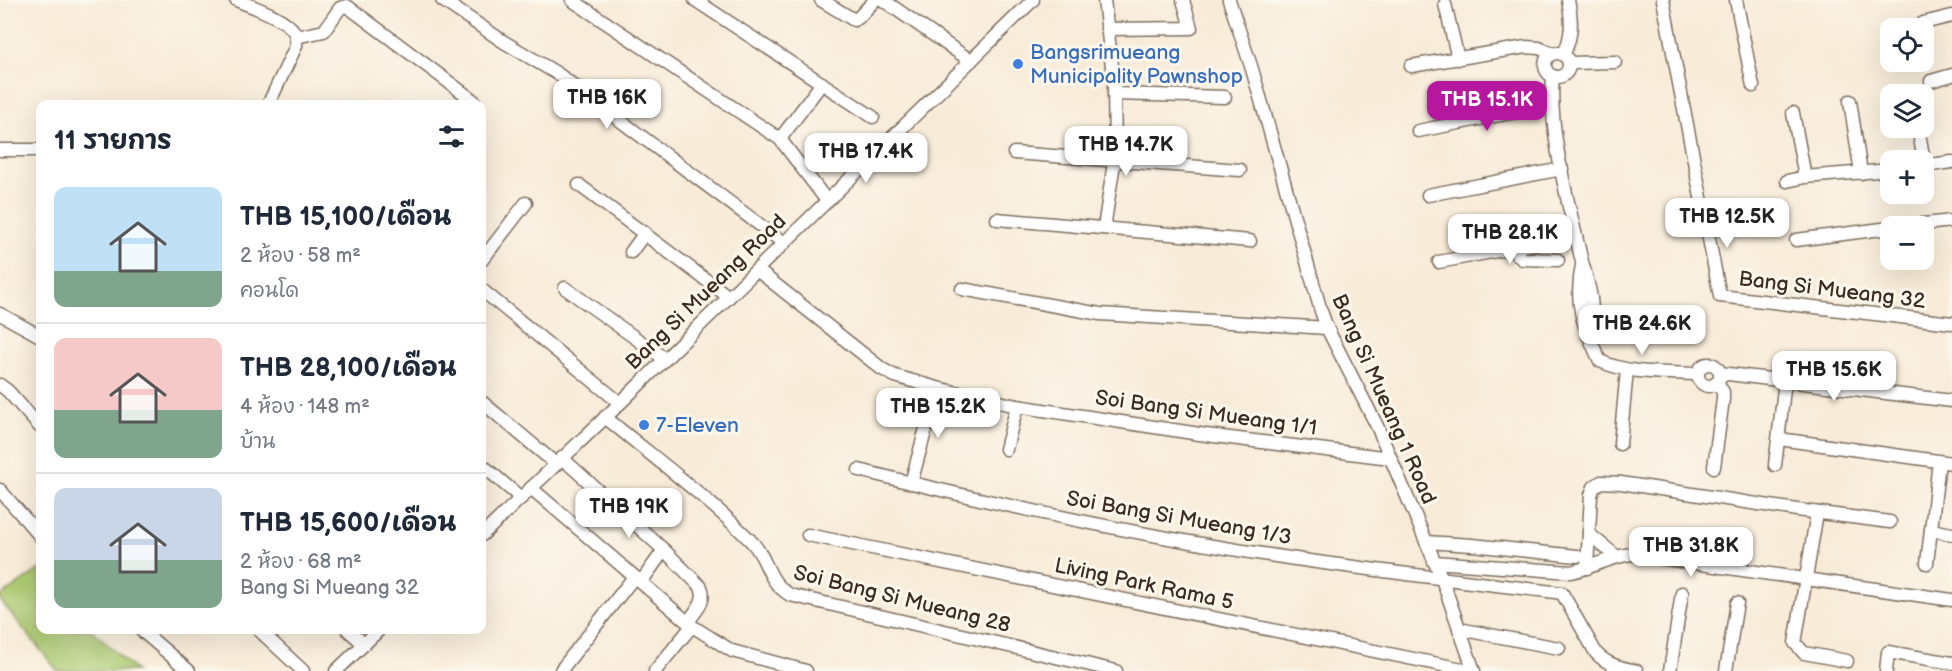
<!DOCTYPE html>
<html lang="th">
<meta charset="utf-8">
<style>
body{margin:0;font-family:"Balsamiq Sans","Playpen Sans Thai",sans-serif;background:#f2f2f3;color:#1f2937;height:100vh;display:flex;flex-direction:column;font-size:22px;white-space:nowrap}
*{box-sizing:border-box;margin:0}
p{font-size:20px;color:#747a83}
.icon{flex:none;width:33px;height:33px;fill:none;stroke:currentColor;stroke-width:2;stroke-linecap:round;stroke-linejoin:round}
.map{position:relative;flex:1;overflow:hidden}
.side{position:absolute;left:36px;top:100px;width:450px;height:534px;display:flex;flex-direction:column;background:#fff;border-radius:12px;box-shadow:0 6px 24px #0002}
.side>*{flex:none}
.buttons{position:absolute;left:1880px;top:18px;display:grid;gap:12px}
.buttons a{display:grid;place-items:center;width:54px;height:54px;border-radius:12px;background:#fff;box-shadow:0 6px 24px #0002;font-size:30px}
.price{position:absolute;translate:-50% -51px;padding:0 14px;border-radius:12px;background:#fff;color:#222;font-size:20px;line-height:39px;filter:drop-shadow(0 2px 3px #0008)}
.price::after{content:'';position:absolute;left:50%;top:36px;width:18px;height:14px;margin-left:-9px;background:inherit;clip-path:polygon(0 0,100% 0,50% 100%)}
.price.selected{background:#b5179e;color:#fff}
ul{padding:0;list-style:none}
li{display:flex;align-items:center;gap:18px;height:150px;padding:0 18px}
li+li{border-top:2px solid #e0e1e3}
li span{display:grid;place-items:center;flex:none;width:168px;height:120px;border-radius:12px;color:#555}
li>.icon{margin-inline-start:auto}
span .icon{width:72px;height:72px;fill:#fffc;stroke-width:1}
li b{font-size:26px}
h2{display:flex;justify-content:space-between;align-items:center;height:72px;padding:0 18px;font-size:26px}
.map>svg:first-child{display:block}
.green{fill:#abc971;stroke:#737a48;stroke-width:1.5}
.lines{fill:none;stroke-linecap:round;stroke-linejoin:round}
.minor-casing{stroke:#7d6e5f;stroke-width:15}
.minor{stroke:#fff;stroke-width:12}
.shop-dot{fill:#3f7fe0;stroke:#fbf7ec;stroke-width:2}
.labels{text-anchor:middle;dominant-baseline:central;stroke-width:6;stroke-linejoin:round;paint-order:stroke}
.shop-label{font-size:21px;fill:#366cbe;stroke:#fbf7ec;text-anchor:start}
.street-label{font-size:21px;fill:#3b2a1e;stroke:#fbf7ec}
</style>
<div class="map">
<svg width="1952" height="671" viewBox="0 0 1952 671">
<rect width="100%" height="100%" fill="#fbf7ec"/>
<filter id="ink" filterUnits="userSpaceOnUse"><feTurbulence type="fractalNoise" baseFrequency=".0167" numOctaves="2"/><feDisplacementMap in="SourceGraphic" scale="12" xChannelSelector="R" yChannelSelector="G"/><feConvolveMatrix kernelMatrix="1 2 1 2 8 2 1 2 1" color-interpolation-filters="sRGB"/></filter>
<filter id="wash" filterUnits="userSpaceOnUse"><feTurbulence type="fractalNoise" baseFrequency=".008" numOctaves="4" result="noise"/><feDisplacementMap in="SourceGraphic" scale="24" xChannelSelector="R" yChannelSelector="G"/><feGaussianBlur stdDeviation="1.35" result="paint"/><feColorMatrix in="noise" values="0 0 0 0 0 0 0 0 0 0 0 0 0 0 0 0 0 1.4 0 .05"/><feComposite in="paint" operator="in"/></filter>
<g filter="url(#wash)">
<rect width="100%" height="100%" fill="#f8ebd8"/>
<!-- green -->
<polygon class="green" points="40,569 40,630 92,630 136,671 59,671 56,669 0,600 0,597"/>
</g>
<g filter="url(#ink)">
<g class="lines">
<!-- minor casing -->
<g class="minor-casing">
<g id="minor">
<path d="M236,0C251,6 287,18 294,32C297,36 296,41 296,46L268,105"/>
<polyline points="442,0 504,42 558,74 784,243"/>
<polyline points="572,0 780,139 827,201"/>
<polyline points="695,0 873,117"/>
<polyline points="821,0 854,20 858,18 875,0"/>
<polyline points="883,0 971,61"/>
<polyline points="1104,0 1114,83 1115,156 1104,228"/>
<polyline points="1229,0 1252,69 1321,311 1327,328 1377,426 1442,579 1474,671"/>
<polyline points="1663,0 1720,296 1952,323"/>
<polyline points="1736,0 1753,86"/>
<polyline points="1445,4 1458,59"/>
<polyline points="1923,23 1952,16"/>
<polyline points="1107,29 1191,28 1183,0"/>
<polyline points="296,37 324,31 340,8 347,6 474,101"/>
<circle cx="1557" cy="65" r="12"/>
<path d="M1563,55C1573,36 1572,20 1568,0"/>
<polyline points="1569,63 1615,62"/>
<polyline points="1411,66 1526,47 1539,48 1551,53"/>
<path d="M1553,76C1548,127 1567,198 1579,249C1585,279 1599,302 1587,334"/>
<polyline points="1931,81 1952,75"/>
<polyline points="1912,93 1913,94"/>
<polyline points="1114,94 1225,97"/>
<polyline points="1850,101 1861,173"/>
<polyline points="1793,113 1805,177"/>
<polyline points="1918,128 1925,166"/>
<polyline points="1418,131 1551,105"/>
<polyline points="780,139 822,83"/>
<polyline points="0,150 40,150"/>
<polyline points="1014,153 1240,170"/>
<polyline points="1923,166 1952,162"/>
<polyline points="1787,181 1805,177 1890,170"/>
<polyline points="579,185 729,297"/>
<polyline points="1428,195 1562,169"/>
<polyline points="997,219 1250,241"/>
<polyline points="1905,226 1952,221"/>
<polyline points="1796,240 1890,228"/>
<polyline points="1512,249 1522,259 1558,260"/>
<polyline points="631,252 645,233"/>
<polyline points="482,260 526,203"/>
<polyline points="1439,262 1576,236"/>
<path d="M1582,265C1574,306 1583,325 1600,361C1630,375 1666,372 1698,374"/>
<polyline points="757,270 882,369 895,376 937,388 1017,406 1206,435 1390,458"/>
<polyline points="565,288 665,359"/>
<polyline points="962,289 1100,314 1327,328"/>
<polyline points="482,290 620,403"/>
<polyline points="0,314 40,336"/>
<circle cx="1709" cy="375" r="11"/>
<polyline points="1720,373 1952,401"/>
<polyline points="0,385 8,391 40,427"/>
<polyline points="482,402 556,464"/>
<path d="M605,417C653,457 706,496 750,540C770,560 765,580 790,595L1116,671"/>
<polyline points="1779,439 1952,463"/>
<polyline points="1620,444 1627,370"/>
<polyline points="1006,449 1017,406"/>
<path d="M562,458L664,550L701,587C707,601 696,610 688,622"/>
<polyline points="482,465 521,498"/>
<polyline points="1775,465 1785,381"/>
<polyline points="1714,467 1723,399 1723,392 1717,382"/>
<path d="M859,470C994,504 1131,534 1269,555C1366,570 1464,581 1562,593L1596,653C1607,665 1621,668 1637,671"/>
<polyline points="911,483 937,388"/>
<polyline points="531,488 692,626 732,651 806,671"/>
<polyline points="0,490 40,536"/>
<polyline points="1817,513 1795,643 1804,653 1847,661"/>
<polyline points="1931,530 1952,534"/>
<polyline points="1589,534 1616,556"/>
<polyline points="482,535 611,412 1033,0"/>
<polyline points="808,535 1472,671"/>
<polyline points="1426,542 1472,545 1577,556"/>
<path d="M1434,562L1571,572C1592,568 1609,557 1631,554L1952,600"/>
<polyline points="1927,563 1939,462"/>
<polyline points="1587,568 1591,495 1594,487 1601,482 1621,483 1797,510 1890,522"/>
<polyline points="641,582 664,550"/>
<polyline points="1459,629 1559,648"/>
<polyline points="141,630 189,671"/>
<polyline points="259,630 303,671"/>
<polyline points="348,630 364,644"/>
<polyline points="561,670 634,577"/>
<polyline points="336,671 379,630"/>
<polyline points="655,671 692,626"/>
<polyline points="1670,671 1682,593"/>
<polyline points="1726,671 1737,603"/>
<polyline points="1886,671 1888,652 1952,663"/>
</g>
</g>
<!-- minor -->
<use href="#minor" class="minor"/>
</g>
</g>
<!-- markers -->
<g class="shop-dot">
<circle cx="1018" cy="64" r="6"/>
<circle cx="644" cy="425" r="6"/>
</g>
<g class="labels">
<!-- shop labels -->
<g class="shop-label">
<text x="1030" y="52">Bangsrimueang<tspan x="1030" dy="24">Municipality Pawnshop</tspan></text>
<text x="656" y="425">7-Eleven</text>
</g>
<!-- street labels -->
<g class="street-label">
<text transform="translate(1832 290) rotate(7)">Bang Si Mueang 32</text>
<text transform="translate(706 292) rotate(-44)">Bang Si Mueang Road</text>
<text transform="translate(1384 399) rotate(66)">Bang Si Mueang 1 Road</text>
<text transform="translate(1206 413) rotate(8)">Soi Bang Si Mueang 1/1</text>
<text transform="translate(1179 518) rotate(10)">Soi Bang Si Mueang 1/3</text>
<text transform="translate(1144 584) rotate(12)">Living Park Rama 5</text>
<text transform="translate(902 599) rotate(14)">Soi Bang Si Mueang 28</text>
</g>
</g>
</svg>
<div class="buttons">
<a><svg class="icon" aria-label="locate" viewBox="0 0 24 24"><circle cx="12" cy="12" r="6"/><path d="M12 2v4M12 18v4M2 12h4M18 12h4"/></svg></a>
<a><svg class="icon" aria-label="layers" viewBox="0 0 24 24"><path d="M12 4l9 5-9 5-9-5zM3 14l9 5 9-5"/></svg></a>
<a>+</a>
<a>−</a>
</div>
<b class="price" style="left:607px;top:130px">THB 16K</b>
<b class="price selected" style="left:1487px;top:132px">THB 15.1K</b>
<b class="price" style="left:1126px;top:177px">THB 14.7K</b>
<b class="price" style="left:866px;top:184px">THB 17.4K</b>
<b class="price" style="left:1727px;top:249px">THB 12.5K</b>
<b class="price" style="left:1510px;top:265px">THB 28.1K</b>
<b class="price" style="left:1642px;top:356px">THB 24.6K</b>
<b class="price" style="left:1834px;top:402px">THB 15.6K</b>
<b class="price" style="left:938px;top:439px">THB 15.2K</b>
<b class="price" style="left:629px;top:539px">THB 19K</b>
<b class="price" style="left:1691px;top:578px">THB 31.8K</b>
<section class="side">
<h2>11 รายการ<svg class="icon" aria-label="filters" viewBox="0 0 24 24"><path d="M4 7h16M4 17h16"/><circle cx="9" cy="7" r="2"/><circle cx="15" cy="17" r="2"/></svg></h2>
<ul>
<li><span style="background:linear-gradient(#bfe0f5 70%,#7fa58c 0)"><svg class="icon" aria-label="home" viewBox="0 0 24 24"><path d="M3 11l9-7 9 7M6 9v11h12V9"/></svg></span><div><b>THB 15,100/เดือน</b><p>2 ห้อง · 58 m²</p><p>คอนโด</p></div></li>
<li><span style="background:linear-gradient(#f6c9c9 60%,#7fa58c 0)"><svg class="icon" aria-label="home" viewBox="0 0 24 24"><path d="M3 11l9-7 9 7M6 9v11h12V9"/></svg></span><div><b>THB 28,100/เดือน</b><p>4 ห้อง · 148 m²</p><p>บ้าน</p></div></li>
<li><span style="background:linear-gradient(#c9d6e8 60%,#7fa58c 0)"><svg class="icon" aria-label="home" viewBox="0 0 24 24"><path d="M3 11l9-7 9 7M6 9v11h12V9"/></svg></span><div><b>THB 15,600/เดือน</b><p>2 ห้อง · 68 m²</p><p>Bang Si Mueang 32</p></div></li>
</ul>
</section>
</div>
